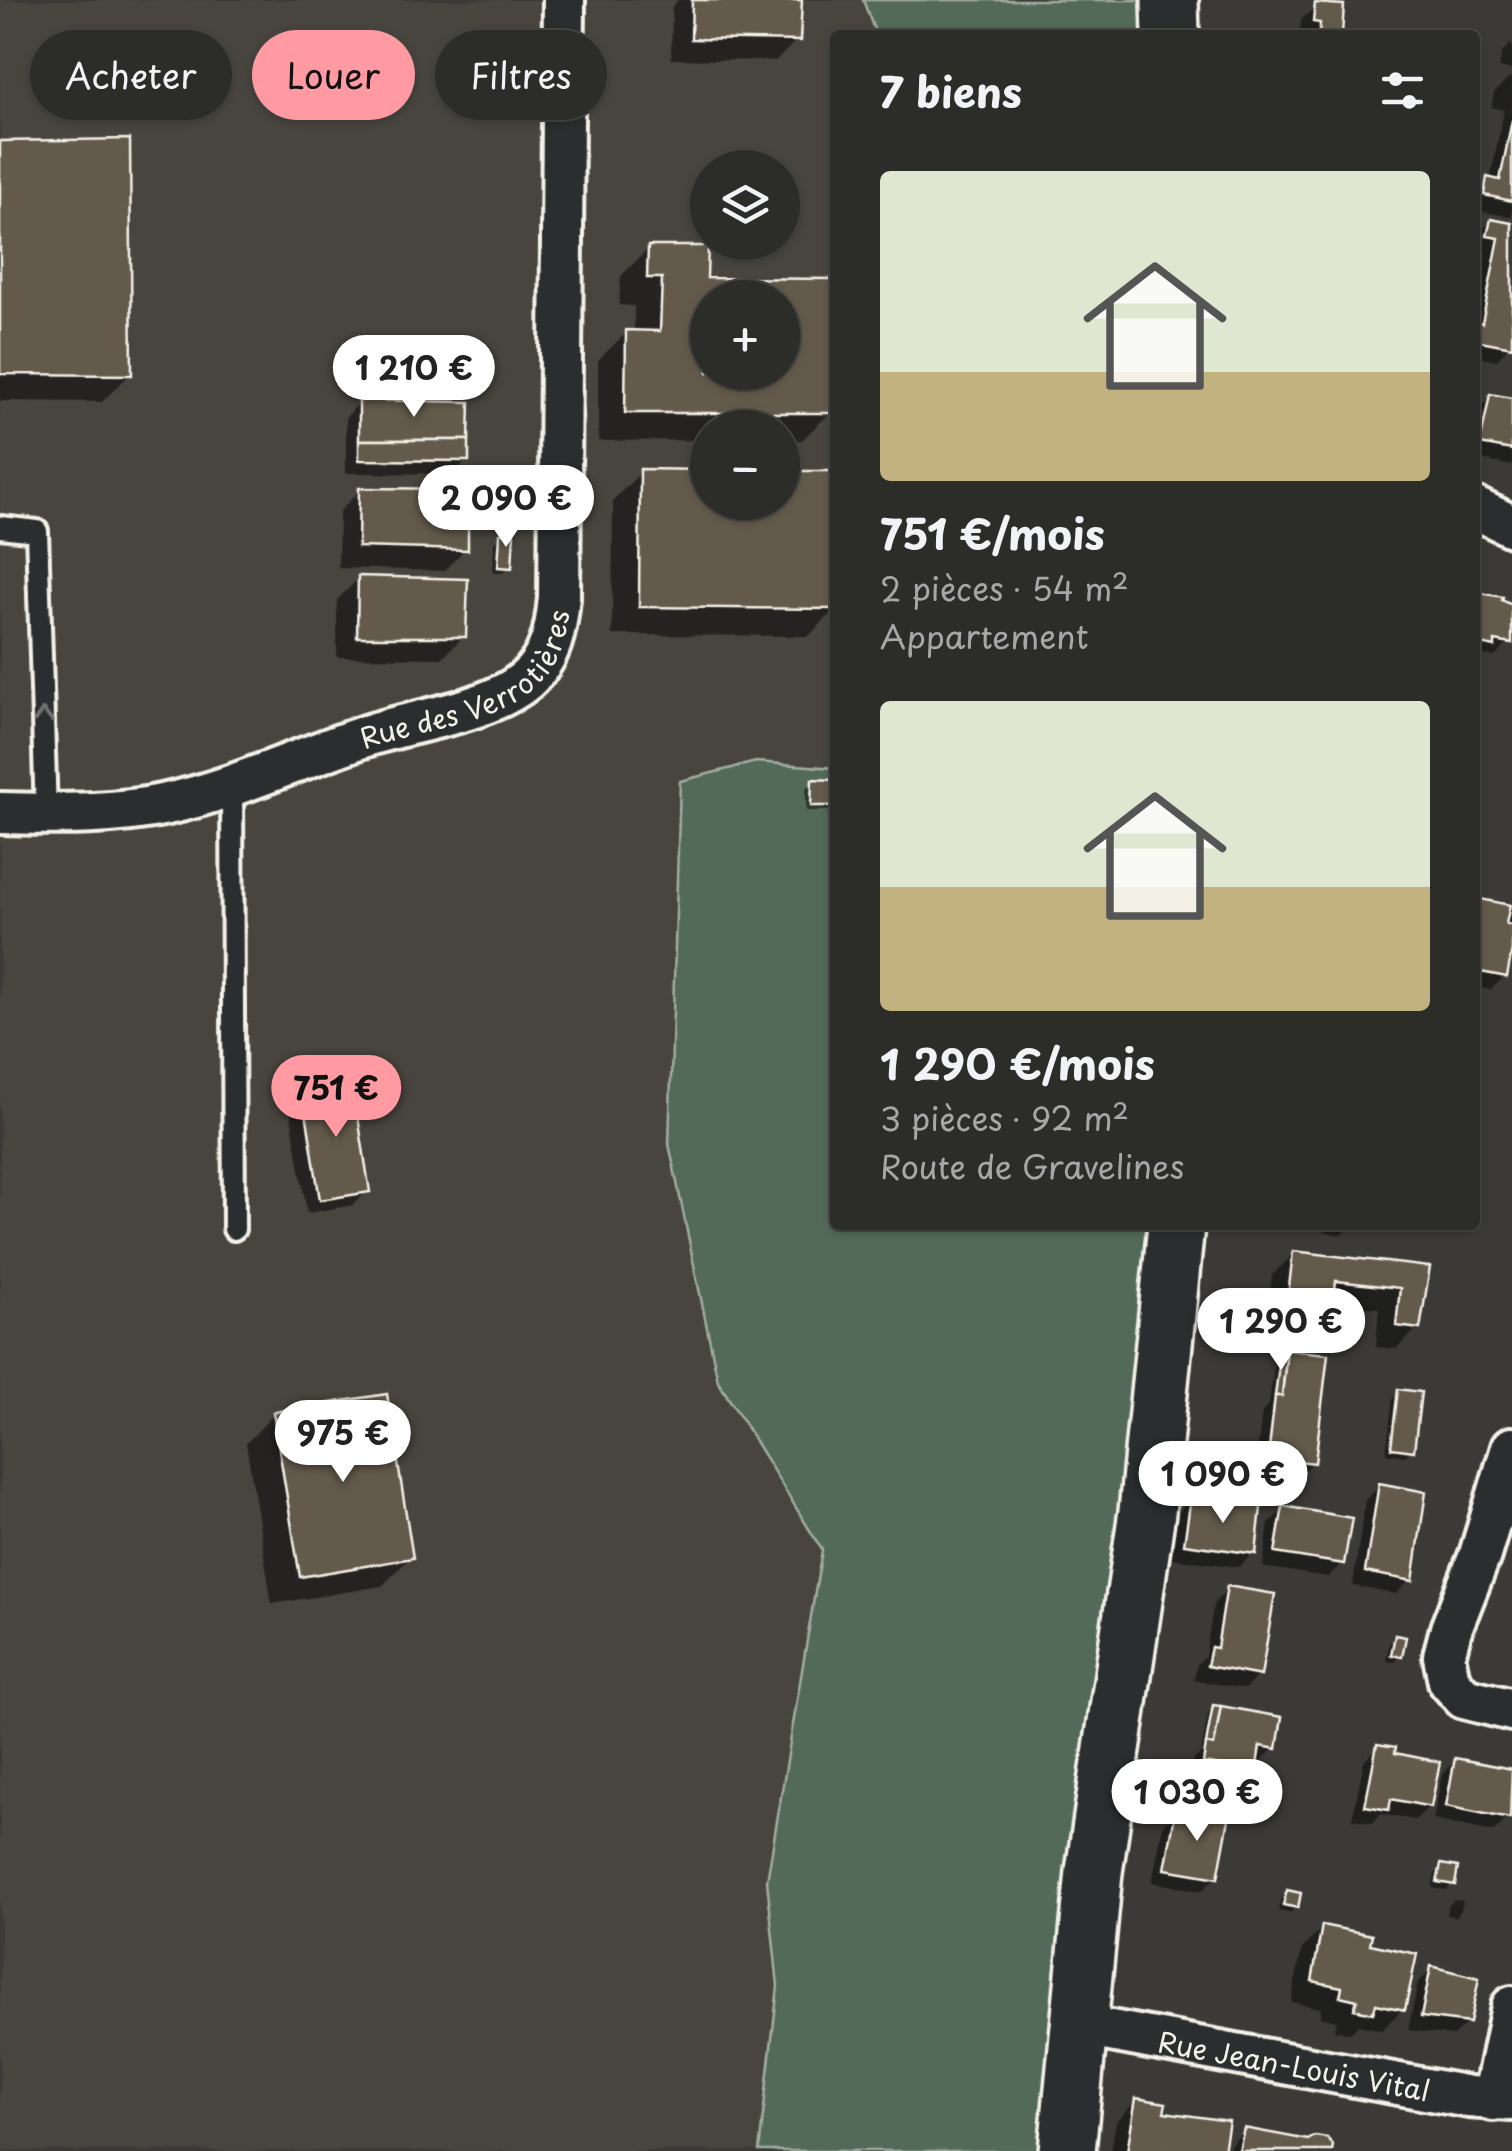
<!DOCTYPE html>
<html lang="fr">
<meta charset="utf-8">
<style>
body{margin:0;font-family:"Playpen Sans",sans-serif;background:#383835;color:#f1f3f6;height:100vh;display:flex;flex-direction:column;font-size:38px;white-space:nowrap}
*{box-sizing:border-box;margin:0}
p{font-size:32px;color:#a6a7a8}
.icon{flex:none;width:55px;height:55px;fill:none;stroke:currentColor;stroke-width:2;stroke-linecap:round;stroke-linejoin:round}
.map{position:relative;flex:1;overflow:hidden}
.panel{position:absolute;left:830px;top:30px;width:650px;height:1200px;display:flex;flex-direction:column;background:#2c2c29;border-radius:10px;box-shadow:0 2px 8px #0004,0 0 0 2px #484846}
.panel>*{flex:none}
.top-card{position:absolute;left:30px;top:30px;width:650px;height:90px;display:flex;gap:20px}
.fabs{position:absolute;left:690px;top:150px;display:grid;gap:20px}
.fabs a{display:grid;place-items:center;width:110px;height:110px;border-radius:50%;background:#2c2c29;box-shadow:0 2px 8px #0004,0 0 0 2px #484846;font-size:50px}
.price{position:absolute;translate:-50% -85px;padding:0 22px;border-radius:35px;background:#fff;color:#222;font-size:32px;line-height:65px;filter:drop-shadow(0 2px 5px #0008)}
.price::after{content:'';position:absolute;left:50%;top:60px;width:30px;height:22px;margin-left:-15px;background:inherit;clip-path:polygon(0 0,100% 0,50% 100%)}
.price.on{background:#ff9aa2;color:#111}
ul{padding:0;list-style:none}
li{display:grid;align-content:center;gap:20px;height:530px;padding:0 50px}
li span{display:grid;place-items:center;height:310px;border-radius:10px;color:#555}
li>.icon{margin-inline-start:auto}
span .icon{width:180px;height:180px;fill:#fffc;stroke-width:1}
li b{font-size:42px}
h2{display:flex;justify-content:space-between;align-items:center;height:120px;padding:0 50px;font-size:42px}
.tag{padding:0 35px;border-radius:45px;background:#2c2c29;box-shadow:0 2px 8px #0004,0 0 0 2px #484846;font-size:35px;line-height:90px}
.tag.on{background:#ff9aa2;color:#111}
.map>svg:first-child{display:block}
.built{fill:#47443d;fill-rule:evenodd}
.green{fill:#526b59;stroke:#a3aea0;stroke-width:2.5}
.shadow{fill:#0007;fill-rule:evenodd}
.building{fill:#645a4c;stroke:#f4f1e8;stroke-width:2.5;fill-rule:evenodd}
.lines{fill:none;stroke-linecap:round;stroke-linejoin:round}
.service-casing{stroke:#f4f1e8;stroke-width:28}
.minor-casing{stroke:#f4f1e8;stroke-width:48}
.secondary-casing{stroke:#f4f1e8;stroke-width:62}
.service{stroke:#2a2d2e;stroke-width:20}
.minor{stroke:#2a2d2e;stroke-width:40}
.secondary{stroke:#2a2d2e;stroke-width:55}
.oneway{stroke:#71726f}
.labels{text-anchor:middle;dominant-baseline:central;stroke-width:10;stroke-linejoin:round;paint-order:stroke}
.street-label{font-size:28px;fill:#f4f1e8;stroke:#2a2d2e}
</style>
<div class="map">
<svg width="1512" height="2151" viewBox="0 0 1512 2151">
<rect width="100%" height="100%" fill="#3b3a37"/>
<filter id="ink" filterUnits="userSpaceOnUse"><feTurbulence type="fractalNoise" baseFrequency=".01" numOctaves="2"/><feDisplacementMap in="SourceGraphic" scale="20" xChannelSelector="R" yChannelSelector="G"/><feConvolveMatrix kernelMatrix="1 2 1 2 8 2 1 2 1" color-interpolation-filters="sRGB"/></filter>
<g filter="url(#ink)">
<!-- built -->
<path class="built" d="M0,0H1130V35H835V1225L1011,2151H0ZM708,168H782V242H708ZM708,298H782V372H708ZM708,428H782V502H708Z"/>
<!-- green -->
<g class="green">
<polygon points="863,0 1148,0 1149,35 876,35"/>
<polygon points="756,762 835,768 835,1225 1149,1225 1125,1486 1046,2151 759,2151 778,1986 767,1881 822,1550 718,1381 669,1144 680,781"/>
</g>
<!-- shadow -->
<g class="shadow">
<polygon points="678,0 799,0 797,40 776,61 671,59 672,7"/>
<polygon points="1316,6 1339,34 1343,30 1356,31 1356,35 1300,35 1301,20"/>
<polygon points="1512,43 1512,70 1499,68 1502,53"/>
<polygon points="1509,78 1512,79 1512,217 1475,210 1475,193 1490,180 1504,110 1491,107 1494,93"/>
<polygon points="0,143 130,374 102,402 0,401"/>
<polygon points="1491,221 1512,225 1512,342 1497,360 1475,356 1475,309 1486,252 1475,250 1477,236"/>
<path d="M649,248L704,280L835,282V368L831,372V412L802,440H782V428H708V440L598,441V360L627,332H634V306L619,305L621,276ZM708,298H782V372H708Z"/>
<polygon points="1491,397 1512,401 1512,466 1475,459 1477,411"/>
<polygon points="360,402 467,460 453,474 346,473 346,417"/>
<polygon points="641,472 708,502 782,502 835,473 835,610 809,636 612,635 613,500"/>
<polygon points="360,490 465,549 444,571 338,568 339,512"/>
<polygon points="501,536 509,566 503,573 493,573 494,542"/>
<polygon points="359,578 464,636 442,658 337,657 337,600"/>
<polygon points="1475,595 1512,609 1509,642 1495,657 1483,655 1475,659"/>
<polygon points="813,782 835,782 835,811 806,811 806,788"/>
<polygon points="1475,901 1512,908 1512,937 1505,976 1490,990 1475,987"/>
<polygon points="303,1089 367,1191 353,1205 307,1213 289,1103"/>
<polygon points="1289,1225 1353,1225 1342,1235"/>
<polygon points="1294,1254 1427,1269 1418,1328 1396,1349 1376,1347 1379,1308 1331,1304 1330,1319 1308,1340 1266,1336 1272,1275"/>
<polygon points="1282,1352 1313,1462 1298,1476 1255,1471 1262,1412 1269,1405 1275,1358"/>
<polygon points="1399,1392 1412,1450 1405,1456 1386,1453 1393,1399"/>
<polygon points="274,1414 410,1558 382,1586 272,1604 246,1443"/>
<polygon points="1380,1486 1410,1580 1396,1594 1353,1586 1365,1500"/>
<polygon points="1191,1500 1253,1553 1239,1567 1171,1558 1177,1514"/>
<polygon points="1284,1509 1342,1563 1328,1577 1263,1567 1269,1523"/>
<polygon points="1228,1589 1259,1674 1245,1689 1194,1680 1197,1664 1205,1656 1214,1603"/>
<polygon points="1396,1638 1400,1656 1394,1662 1386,1661 1389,1644"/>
<polygon points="1214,1708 1274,1748 1260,1762 1255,1761 1253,1771 1242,1782 1238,1798 1232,1805 1199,1799 1202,1779 1190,1777 1193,1761 1201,1753 1208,1714"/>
<polygon points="1378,1747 1392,1755 1429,1806 1415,1820 1381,1814 1372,1823 1352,1819 1364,1761"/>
<polygon points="1456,1760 1512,1771 1508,1817 1494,1832 1433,1820 1442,1775"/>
<polygon points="1177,1812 1216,1877 1201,1891 1152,1882 1163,1826"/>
<polygon points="1442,1867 1452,1883 1446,1890 1432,1888 1435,1874"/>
<polygon points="1287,1893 1296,1907 1290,1913 1278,1911 1281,1899"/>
<polygon points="1454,1900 1463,1901 1461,1910 1455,1917 1446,1915 1448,1906"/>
<polygon points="1323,1927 1367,1946 1403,2008 1382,2030 1358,2025 1350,2033 1334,2030 1337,2021 1320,2017 1321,2008 1291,2002 1302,1949"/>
<polygon points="1432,1969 1468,2022 1453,2036 1408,2030 1418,1983"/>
<polygon points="1137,2100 1161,2114 1221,2151 1111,2151 1116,2122"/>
<polygon points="1244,2131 1329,2151 1229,2151 1230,2145"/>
</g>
<!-- building -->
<g class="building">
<polygon points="692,0 802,0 800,41 691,39"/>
<polygon points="1315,3 1344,5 1342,35 1319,35 1320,23 1313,22"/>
<polygon points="1512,120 1512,201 1484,195 1487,177 1500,180"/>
<polygon points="130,139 132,375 0,374 0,141"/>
<polygon points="1491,219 1512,223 1512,347 1475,340 1475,321 1482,323 1499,238 1487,236"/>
<path d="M648,246H708L707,278L835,279L833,413H625L626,330L660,331L662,278H647ZM708,298H782V372H708Z"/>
<polygon points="1490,394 1512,398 1512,450 1480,444"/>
<polygon points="359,400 470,402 469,440 359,440"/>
<polygon points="359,440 469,440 469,461 359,460"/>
<polygon points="640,469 708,470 708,502 782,502 782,471 835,471 835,609 639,607"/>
<polygon points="359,488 468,489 468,550 358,547"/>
<polygon points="500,533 514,533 512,568 498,567"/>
<polygon points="358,576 468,579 466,637 357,637"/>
<polygon points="1475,592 1503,597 1502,600 1512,605 1512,644 1495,641 1495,647 1475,643"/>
<polygon points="812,779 835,780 835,806 811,806"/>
<polygon points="1475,898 1510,905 1506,924 1512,925 1512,950 1507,977 1475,971"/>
<polygon points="352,1079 370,1192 320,1200 302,1087"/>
<polygon points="1293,1251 1430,1267 1420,1329 1396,1326 1400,1288 1336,1281 1332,1320 1286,1315"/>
<polygon points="1281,1349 1287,1350 1282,1396 1275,1396"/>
<polygon points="1287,1350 1328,1354 1315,1463 1268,1458 1275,1396 1282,1396"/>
<polygon points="1398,1389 1421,1392 1414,1451 1391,1448"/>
<polygon points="387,1394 413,1558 300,1577 273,1412"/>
<polygon points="1379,1483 1426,1492 1413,1581 1365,1572"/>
<polygon points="1191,1497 1261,1507 1256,1554 1184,1544"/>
<polygon points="1283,1506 1352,1518 1344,1564 1275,1553"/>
<polygon points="1227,1586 1275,1594 1261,1676 1207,1666 1211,1647 1217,1648"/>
<polygon points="1395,1635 1406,1637 1402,1657 1391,1655"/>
<polygon points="1213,1705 1221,1706 1214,1746 1206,1744"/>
<polygon points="1221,1706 1282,1717 1277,1749 1260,1746 1256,1772 1203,1763 1206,1744 1214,1746"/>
<polygon points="1377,1744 1396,1747 1395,1753 1440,1762 1431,1807 1391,1799 1389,1810 1365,1806"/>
<polygon points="1455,1758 1512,1769 1510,1819 1446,1806"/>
<polygon points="1209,1764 1246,1770 1241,1800 1204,1793"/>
<polygon points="1176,1809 1229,1819 1218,1878 1165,1869"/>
<polygon points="1441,1864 1458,1867 1455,1885 1437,1882"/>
<polygon points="1287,1890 1301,1893 1298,1908 1283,1905"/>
<polygon points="1322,1925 1372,1935 1370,1944 1417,1954 1405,2010 1376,2004 1373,2013 1354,2009 1357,2000 1340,1996 1342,1987 1312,1981"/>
<polygon points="1431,1966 1479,1978 1470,2023 1421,2017"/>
<polygon points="1136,2098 1166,2103 1164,2112 1229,2121 1224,2151 1127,2151"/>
<polygon points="1244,2128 1308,2140 1315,2136 1327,2138 1333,2145 1332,2151 1239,2151"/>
</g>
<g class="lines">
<!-- service casing -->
<g class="service-casing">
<g id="service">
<polyline points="0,527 37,531 46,814"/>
<polyline points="232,784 234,1229"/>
</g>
</g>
<!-- minor casing -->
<g class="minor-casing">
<g id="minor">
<polyline points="1475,508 1512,526"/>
<path id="s1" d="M0,813C55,814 113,816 167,804C236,789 301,757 369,735C415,720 489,712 526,680C551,658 556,630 559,598L564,0"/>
<polyline points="1512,1448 1480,1555 1451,1629 1444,1656 1449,1681 1464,1698 1512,1710"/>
<path id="s2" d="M1078,2025L1469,2097L1512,2100"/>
<polyline points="1493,2100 1512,2007"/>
</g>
</g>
<!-- secondary casing -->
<g class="secondary-casing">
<g id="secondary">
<polyline points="1170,0 1171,35"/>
<polyline points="1067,2151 1094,1872 1147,1512 1176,1225"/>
</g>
</g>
<!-- service -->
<use href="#service" class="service"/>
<!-- minor -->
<use href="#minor" class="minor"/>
<!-- secondary -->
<use href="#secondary" class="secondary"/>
</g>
<!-- one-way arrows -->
<defs><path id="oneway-chevron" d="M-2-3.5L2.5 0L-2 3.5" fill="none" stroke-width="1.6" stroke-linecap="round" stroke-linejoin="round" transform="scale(2.5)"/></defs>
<use class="oneway" href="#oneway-chevron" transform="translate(43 716) rotate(-92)"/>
</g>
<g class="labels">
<!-- street labels -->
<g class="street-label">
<text stroke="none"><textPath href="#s1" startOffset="500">Rue des Verrotières</textPath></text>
<text stroke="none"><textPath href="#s2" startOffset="220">Rue Jean-Louis Vital</textPath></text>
</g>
</g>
</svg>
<div class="fabs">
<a><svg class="icon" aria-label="layers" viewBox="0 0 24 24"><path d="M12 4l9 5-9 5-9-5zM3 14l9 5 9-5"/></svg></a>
<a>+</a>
<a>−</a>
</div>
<b class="price" style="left:414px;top:420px">1 210 €</b>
<b class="price" style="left:506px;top:550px">2 090 €</b>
<b class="price on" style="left:336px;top:1140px">751 €</b>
<b class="price" style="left:1281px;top:1373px">1 290 €</b>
<b class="price" style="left:343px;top:1485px">975 €</b>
<b class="price" style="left:1223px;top:1526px">1 090 €</b>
<b class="price" style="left:1197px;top:1844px">1 030 €</b>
<div class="top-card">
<a class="tag">Acheter</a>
<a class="tag on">Louer</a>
<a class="tag">Filtres</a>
</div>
<section class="panel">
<h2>7 biens<svg class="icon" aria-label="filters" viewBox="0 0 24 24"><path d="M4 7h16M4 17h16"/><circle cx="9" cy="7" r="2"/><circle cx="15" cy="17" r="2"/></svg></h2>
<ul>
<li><span style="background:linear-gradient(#dfe7d0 65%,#c2b280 0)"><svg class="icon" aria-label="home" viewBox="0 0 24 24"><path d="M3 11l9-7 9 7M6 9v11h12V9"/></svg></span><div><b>751 €/mois</b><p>2 pièces · 54 m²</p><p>Appartement</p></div></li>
<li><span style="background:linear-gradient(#dfe7d0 60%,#c2b280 0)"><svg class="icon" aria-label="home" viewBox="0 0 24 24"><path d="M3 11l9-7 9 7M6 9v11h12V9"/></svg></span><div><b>1 290 €/mois</b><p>3 pièces · 92 m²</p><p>Route de Gravelines</p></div></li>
</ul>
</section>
</div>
